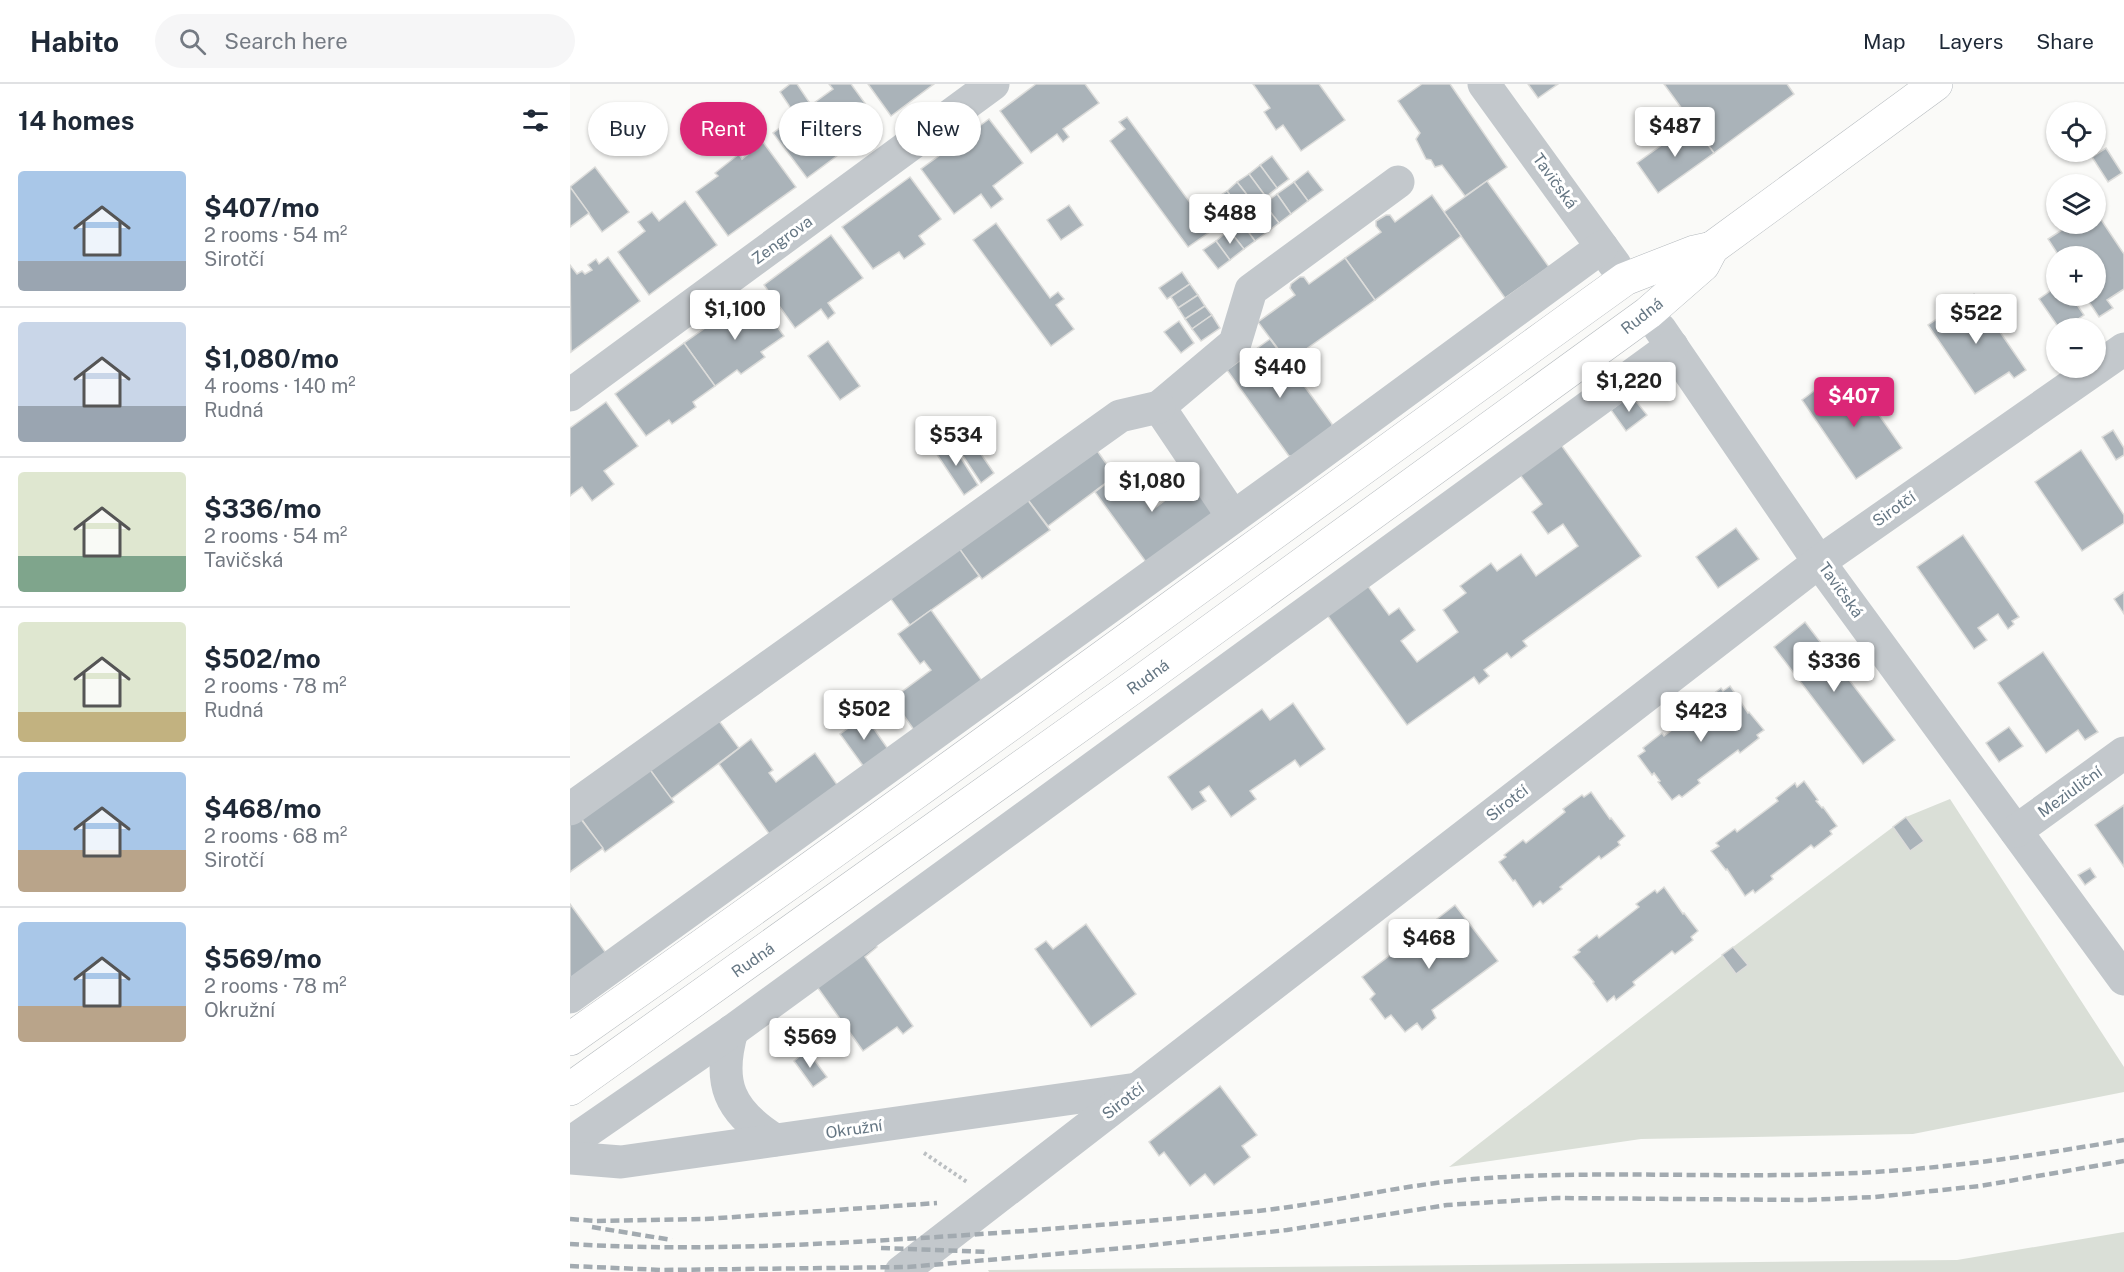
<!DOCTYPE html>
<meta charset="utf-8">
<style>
body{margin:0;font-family:"Public Sans",sans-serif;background:#f6f6f7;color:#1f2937;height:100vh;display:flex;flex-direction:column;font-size:22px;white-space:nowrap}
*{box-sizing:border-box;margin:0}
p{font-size:20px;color:#747a83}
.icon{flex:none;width:33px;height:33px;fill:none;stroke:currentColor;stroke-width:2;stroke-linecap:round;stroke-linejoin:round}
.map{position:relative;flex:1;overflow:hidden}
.side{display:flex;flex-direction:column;background:#fff;width:570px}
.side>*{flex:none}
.hud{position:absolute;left:18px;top:18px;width:570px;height:54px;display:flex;gap:12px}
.controls{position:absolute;left:1476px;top:18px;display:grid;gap:12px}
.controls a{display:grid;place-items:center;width:60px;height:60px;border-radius:50%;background:#fff;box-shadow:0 2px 4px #0004;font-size:30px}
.price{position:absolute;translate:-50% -51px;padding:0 14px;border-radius:6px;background:#fff;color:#222;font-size:20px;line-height:39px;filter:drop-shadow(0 2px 3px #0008)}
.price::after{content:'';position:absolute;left:50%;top:36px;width:18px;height:14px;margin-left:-9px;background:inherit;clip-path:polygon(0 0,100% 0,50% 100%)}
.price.active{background:#db2777;color:#fff}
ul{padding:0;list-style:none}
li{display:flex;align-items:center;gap:18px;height:150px;padding:0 18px}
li+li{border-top:2px solid #e0e1e3}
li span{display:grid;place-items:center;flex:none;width:168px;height:120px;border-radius:6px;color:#555}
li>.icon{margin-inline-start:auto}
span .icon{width:72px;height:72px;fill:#fffc;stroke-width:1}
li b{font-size:26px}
h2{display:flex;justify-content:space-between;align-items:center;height:72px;padding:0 18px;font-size:26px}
.tag{padding:0 21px;border-radius:27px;background:#fff;box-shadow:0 2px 4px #0004;font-size:21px;line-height:54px}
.tag.active{background:#db2777;color:#fff}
header{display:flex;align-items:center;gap:36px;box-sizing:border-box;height:84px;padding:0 30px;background:#fff;border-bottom:2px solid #e0e1e3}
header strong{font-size:28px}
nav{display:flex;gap:33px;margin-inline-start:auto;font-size:21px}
.search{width:420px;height:54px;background:#f6f6f7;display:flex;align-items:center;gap:15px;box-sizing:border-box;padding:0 21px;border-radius:33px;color:#747a83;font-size:22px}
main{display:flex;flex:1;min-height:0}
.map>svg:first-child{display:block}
.green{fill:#dadfd7}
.building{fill:#aab3b9;stroke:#dcdcda;stroke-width:1.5}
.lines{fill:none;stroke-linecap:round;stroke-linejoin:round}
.major-casing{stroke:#b5babe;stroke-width:34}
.highway-casing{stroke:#b4b9bd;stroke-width:34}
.path{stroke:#bbbfc2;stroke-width:4;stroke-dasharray:3 3;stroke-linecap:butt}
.minor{stroke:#c3c8cc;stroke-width:33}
.major{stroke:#fff;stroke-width:33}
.highway{stroke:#fff;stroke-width:33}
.rail{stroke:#a2aab0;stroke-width:4.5;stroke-dasharray:9 4.5;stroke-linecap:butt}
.labels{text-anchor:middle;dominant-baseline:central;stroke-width:6;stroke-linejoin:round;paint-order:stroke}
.street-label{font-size:16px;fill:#657683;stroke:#fff}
</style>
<header>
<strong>Habito</strong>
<div class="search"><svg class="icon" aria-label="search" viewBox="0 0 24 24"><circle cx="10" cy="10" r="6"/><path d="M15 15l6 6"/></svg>Search here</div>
<nav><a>Map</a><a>Layers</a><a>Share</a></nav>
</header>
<main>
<section class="side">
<h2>14 homes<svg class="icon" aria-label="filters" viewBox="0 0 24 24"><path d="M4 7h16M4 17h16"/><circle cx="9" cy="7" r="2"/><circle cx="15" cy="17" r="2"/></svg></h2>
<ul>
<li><span style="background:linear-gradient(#a9c7e8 75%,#9aa5b1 0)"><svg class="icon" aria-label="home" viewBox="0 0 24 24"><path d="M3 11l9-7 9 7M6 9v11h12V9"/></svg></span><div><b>$407/mo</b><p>2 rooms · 54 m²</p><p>Sirotčí</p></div></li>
<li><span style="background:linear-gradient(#c9d6e8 70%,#9aa5b1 0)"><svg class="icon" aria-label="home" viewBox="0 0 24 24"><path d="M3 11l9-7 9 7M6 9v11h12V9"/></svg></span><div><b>$1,080/mo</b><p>4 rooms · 140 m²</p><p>Rudná</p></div></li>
<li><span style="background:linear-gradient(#dfe7d0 70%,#7fa58c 0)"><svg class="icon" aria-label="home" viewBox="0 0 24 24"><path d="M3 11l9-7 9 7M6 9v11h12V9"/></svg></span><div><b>$336/mo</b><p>2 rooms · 54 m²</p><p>Tavičská</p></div></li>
<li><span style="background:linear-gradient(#dfe7d0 75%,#c2b280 0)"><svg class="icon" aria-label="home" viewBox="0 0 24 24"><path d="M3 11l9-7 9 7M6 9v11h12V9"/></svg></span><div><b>$502/mo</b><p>2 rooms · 78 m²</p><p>Rudná</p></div></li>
<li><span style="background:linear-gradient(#a9c7e8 65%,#b9a48a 0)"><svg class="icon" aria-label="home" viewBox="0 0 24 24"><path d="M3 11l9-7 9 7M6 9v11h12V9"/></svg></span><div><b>$468/mo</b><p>2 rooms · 68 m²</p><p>Sirotčí</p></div></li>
<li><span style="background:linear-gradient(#a9c7e8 70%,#b9a48a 0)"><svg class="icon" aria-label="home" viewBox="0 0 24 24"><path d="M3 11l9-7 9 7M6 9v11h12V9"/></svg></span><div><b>$569/mo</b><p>2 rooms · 78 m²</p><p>Okružní</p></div></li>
</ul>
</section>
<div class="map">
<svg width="1554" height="1188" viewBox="0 0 1554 1188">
<rect width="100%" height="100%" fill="#fafaf8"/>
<!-- green -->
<g class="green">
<polygon points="1380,715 1554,983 1554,1008 1343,1050 1071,1055 879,1083 1163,863 1323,743 1336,733"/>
<polygon points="1554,1148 1554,1188 419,1188 418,1186 1387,1176"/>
</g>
<!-- building -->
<g class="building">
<polygon points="220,0 227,0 241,21 263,5 259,0 281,0 310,40 237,94 203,49 226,32 210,8"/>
<polygon points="298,0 364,0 321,32"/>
<polygon points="466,0 515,0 529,19 493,45 499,53 493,58 487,50 461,69 430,27"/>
<polygon points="683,0 749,0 775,36 731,67 713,41 706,46 694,28 700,24"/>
<polygon points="852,0 880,0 937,83 895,112 872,81 865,83 861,76 856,75 846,55 850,49 828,17"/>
<polygon points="958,0 988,0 968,14"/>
<polygon points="1094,0 1217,0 1224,10 1144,69"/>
<polygon points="557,33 641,147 618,163 540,57 555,45 549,38"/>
<polygon points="419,35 453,79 423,102 433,115 421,124 411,110 384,130 351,85"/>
<polygon points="1122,39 1144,69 1088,109 1067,79"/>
<polygon points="193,58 226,103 158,152 126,108 148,92 145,89 169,70 172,75"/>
<polygon points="1536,64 1552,89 1538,98 1522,73"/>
<polygon points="702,72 719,95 707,104 690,81"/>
<polygon points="690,81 707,104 696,113 679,90"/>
<polygon points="25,83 59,128 32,148 0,103"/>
<polygon points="738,87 753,106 738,117 724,98"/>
<polygon points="679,90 696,113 685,121 667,98"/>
<polygon points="340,93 371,135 349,152 355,160 334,175 329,168 303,185 272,143"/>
<polygon points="917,97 979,183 935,214 874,128"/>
<polygon points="667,98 685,121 674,130 657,107"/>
<polygon points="724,98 738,117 721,130 707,110"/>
<polygon points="0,103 19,129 0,143"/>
<polygon points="657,107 674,130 662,138 645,115"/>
<polygon points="707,110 721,130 709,139 694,120"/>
<polygon points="862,111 891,152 805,216 775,174 811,148 806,142 806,137 816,131 820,131 825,138"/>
<polygon points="645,115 662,138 650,148 632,124"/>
<polygon points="115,117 147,161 79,211 48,168 75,147 68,138 82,128 89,137"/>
<polygon points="694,120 709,139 697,148 683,129"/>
<polygon points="499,121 513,141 491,156 477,136"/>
<polygon points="1526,128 1554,170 1554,205 1537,216 1543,224 1529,233 1515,212 1526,212 1526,172 1489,172 1478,155 1501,140 1526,140"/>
<polygon points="683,129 697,148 685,157 671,138"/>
<polygon points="671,138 685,157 674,165 659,146"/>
<polygon points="426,139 480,214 488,208 494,215 486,221 504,245 481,262 403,156"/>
<polygon points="659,146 674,165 660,176 646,157"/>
<polygon points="261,151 293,194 258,219 265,229 258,235 251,225 225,244 194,201"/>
<polygon points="646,157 660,176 648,185 633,166"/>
<polygon points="38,173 70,217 1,268 0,181 7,190 12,187 15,190 22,186 18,181 26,175 29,180"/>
<polygon points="775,174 805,216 718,278 688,238 725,211 720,204 721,200 730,193 734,193 739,200"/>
<polygon points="612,188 620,200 597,215 589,204"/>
<polygon points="620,200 628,211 608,224 601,213"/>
<polygon points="1486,203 1486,212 1501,212 1514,231 1495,244 1489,244 1469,215"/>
<polygon points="183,210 214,252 191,268 195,273 171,290 167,286 145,302 114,259"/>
<polygon points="1404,210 1456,286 1444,294 1439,288 1405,310 1358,241"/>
<polygon points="628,211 635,222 615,235 608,224"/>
<polygon points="635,222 642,231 622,245 615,235"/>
<polygon points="642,231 650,244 631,257 622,245"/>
<polygon points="609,237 624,259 611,269 594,248"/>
<polygon points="700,255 762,340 762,344 724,372 719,372 657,286"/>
<polygon points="258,257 290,302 270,316 238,272"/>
<polygon points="114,259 145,302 123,318 126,323 102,340 99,336 76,352 45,310"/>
<polygon points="1284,295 1332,364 1286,395 1232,316 1244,307 1252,317"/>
<polygon points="1061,311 1077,331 1056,347 1041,326"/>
<polygon points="36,318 68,362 34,387 44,400 22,417 12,403 0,412 0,344"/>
<polygon points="394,345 424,389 411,399 381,354"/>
<polygon points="1543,346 1554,364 1554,371 1546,376 1532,353"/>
<polygon points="379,355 408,401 394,411 366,369 363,369 364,366"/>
<polygon points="521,358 545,392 478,442 452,408"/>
<polygon points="989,358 1071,472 953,557 957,562 941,574 937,569 914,586 919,592 909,600 904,593 837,641 755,528 795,498 819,531 829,524 845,546 831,557 847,578 888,548 873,526 896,509 890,502 921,479 927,487 951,470 966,492 1008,462 993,440 978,450 962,428 972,420 948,388"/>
<polygon points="1511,366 1554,431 1554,439 1512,467 1465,398"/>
<polygon points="558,383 580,414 575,417 582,426 621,397 644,429 576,478 525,408"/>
<polygon points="454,411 480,446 412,495 386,461"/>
<polygon points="1166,444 1189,475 1148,504 1126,473"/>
<polygon points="1393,451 1449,533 1442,537 1444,540 1438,545 1428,530 1408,544 1417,556 1404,565 1347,483"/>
<polygon points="384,457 409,492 340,541 315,507"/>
<polygon points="1554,508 1554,530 1544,515"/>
<polygon points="361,526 412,597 344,646 322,615 361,586 354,577 350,580 328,550"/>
<polygon points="1235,538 1325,656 1293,680 1204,563"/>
<polygon points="1473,568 1528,648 1515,656 1508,646 1476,669 1428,599"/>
<polygon points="1160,602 1178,629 1179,628 1194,646 1187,651 1189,654 1170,669 1168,666 1128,696 1130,699 1112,713 1109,711 1102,716 1088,698 1090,697 1084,689 1082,691 1068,672 1075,667 1073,664 1092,649 1094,652 1134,622 1131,619 1151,604 1153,607"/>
<polygon points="723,619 755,665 730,683 725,676 680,707 686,715 661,733 639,702 630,708 636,717 622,726 598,693 692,625 700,636"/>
<polygon points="144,630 169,664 101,715 76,680"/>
<polygon points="295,632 318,665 294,683 270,650"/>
<polygon points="1439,643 1453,662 1429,678 1416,659"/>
<polygon points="181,655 203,686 199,689 206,698 245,669 268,702 200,751 149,680"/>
<polygon points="78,683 104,718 35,768 10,733"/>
<polygon points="1234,697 1248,716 1246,717 1252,724 1253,723 1267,742 1260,747 1262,750 1244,764 1241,761 1201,792 1203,795 1185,809 1183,806 1175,812 1157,785 1156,786 1141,767 1149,762 1146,759 1165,745 1167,748 1208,717 1206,714 1225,699 1227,703"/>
<polygon points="1021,708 1040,735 1041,734 1055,752 1048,758 1050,761 1031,775 1029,772 990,803 992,805 973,820 970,817 963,823 945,796 943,797 929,778 936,773 934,771 953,756 956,759 995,728 993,725 1012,711 1014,713"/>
<polygon points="1554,721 1554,783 1525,741"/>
<polygon points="7,730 33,764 0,788 0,735"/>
<polygon points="1336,733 1354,757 1340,767 1323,743"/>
<polygon points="1520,784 1526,793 1515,801 1508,791"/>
<polygon points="1094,803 1113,830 1114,829 1128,847 1121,853 1123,856 1105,870 1102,867 1063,898 1065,901 1046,916 1044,912 1037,918 1023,899 1024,898 1003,873 1010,868 1008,866 1027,851 1029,854 1069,823 1066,820 1085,806 1087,809"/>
<polygon points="0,820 36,869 0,895"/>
<polygon points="885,821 928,877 862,926 866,934 852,946 847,939 835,948 821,931 815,935 800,915 805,910 792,893"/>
<polygon points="516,840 566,910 521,943 465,865 476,857 483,865"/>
<polygon points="303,858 307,863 295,873 343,942 333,950 327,943 293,967 243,897"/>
<polygon points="1163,863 1178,881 1166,890 1152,871"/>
<polygon points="237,966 257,993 243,1003 224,977"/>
<polygon points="650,1002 687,1051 672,1062 680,1073 644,1101 635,1090 620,1102 594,1068 589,1072 579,1058"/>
</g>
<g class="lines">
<!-- major casing -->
<g class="major-casing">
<polyline id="major" points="1142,164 1366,0"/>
</g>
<!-- highway casing -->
<g class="highway-casing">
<g id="highway">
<path d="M0,955C354,706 703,448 1055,195L1124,168L1142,164"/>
<polyline points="0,1005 562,604 1078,229 1133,181 1142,164"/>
</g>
</g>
<!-- path -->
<polyline class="path" points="354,1069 397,1098"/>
<!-- minor -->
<g class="minor">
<polyline points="914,0 1045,181"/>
<polyline points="1090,245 1249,478 1554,895"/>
<polyline points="0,311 423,0"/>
<polyline points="663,433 589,323 665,259 681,206 828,98"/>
<polyline points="0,725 550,332 589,323"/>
<polyline points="1446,747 1554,669"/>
<polyline points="0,913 727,387 1032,163"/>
<path d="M162,947C147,999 159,1027 205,1056"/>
<polyline points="0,1059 162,947 1102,262"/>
<polyline points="0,1074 51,1078 567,1005"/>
<polyline points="331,1188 1249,478 1554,265"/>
</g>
<!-- major -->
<use href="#major" class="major"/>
<!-- highway -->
<use href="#highway" class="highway"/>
<!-- rail -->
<g class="rail">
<polyline points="0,1135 25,1137 135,1135 367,1119"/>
<polyline points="22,1143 102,1156"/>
<path d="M0,1160C99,1166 200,1163 299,1157C429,1150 558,1139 688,1127C760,1119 830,1101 903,1095C1022,1086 1142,1094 1261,1090C1360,1087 1457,1073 1554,1056"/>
<polyline points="311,1164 419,1168"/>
<polyline points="0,1182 92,1186 338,1183 565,1163 717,1146 877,1121 987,1114 1236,1116 1305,1113 1410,1102 1554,1077"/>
</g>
</g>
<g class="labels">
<!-- street labels -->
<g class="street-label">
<text transform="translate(985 97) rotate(54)">Tavičská</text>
<text transform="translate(212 156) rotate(-36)">Zengrova</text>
<text transform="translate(1072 232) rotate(-38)">Rudná</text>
<text transform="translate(1324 425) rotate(-35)">Sirotčí</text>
<text transform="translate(1271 506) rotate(54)">Tavičská</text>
<text transform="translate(578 593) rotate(-36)">Rudná</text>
<text transform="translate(1500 708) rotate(-36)">Meziuliční</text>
<text transform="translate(937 719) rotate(-38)">Sirotčí</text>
<text transform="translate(183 876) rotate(-35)">Rudná</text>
<text transform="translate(553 1017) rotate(-38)">Sirotčí</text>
<text transform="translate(284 1045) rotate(-8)">Okružní</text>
</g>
</g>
</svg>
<div class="controls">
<a><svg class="icon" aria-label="locate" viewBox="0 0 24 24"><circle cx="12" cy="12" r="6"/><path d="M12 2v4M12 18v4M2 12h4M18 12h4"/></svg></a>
<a><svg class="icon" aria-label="layers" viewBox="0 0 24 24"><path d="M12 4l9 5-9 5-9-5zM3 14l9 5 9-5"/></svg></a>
<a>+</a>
<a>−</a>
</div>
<b class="price" style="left:1105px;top:74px">$487</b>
<b class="price" style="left:660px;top:161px">$488</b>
<b class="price" style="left:165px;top:257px">$1,100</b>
<b class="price" style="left:1406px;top:261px">$522</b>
<b class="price" style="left:710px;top:315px">$440</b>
<b class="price" style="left:1059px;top:329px">$1,220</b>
<b class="price active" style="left:1284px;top:344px">$407</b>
<b class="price" style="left:386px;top:383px">$534</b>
<b class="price" style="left:582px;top:429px">$1,080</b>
<b class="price" style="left:1264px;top:609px">$336</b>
<b class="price" style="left:294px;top:657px">$502</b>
<b class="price" style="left:1131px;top:659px">$423</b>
<b class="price" style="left:859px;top:886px">$468</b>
<b class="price" style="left:240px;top:985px">$569</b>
<div class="hud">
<a class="tag">Buy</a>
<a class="tag active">Rent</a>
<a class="tag">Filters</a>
<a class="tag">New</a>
</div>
</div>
</main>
